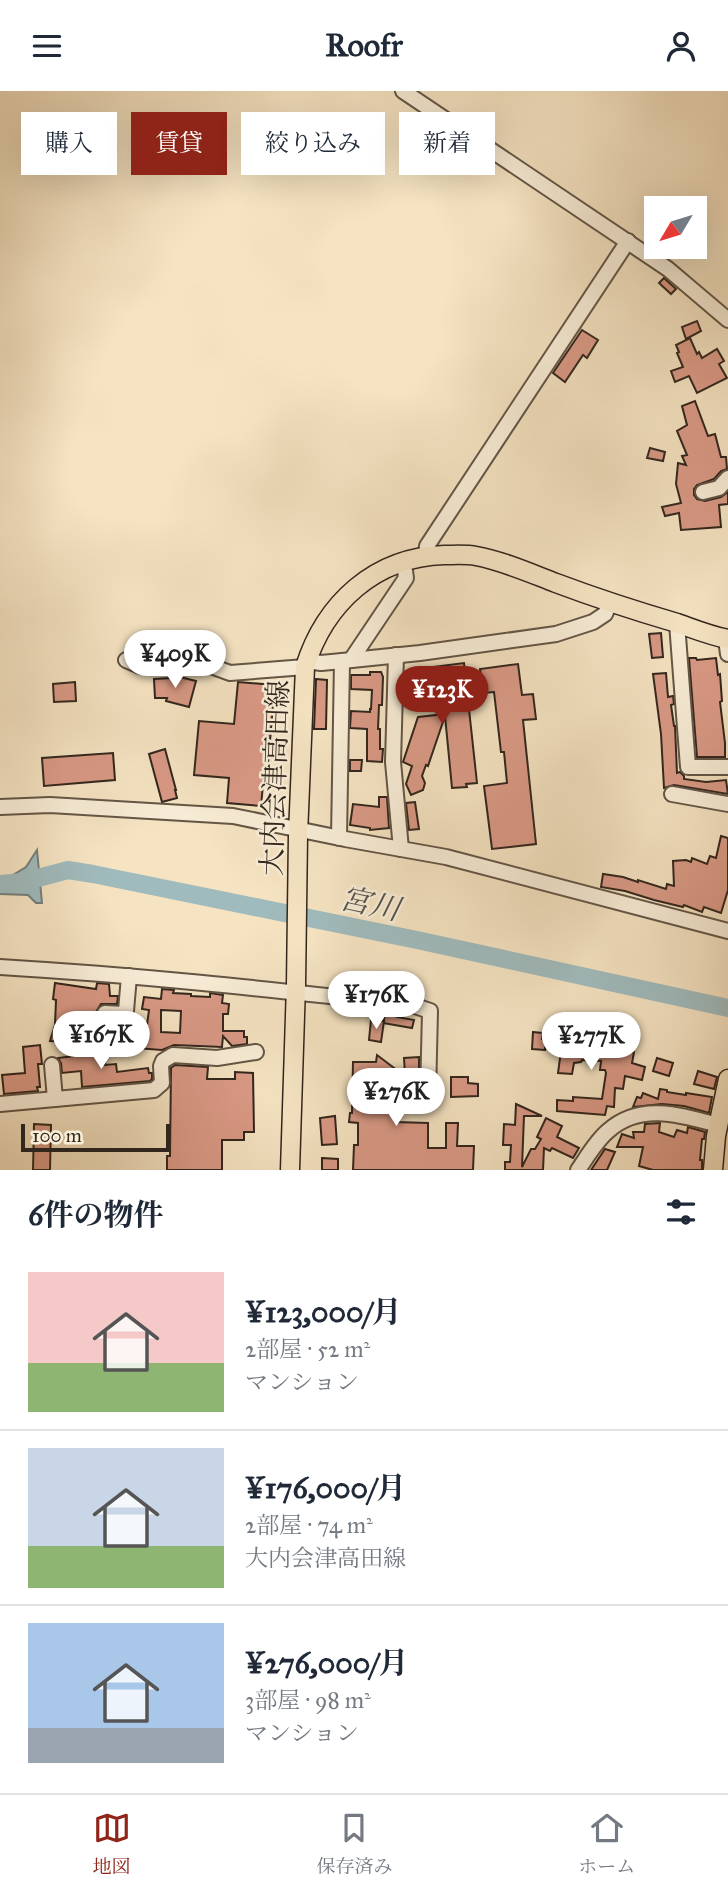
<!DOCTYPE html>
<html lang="ja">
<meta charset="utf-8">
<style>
body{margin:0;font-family:"IM FELL Great Primer","Noto Serif JP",serif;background:#f6f6f7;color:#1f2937;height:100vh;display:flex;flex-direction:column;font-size:26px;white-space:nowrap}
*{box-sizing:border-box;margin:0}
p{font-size:23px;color:#747a83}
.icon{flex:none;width:38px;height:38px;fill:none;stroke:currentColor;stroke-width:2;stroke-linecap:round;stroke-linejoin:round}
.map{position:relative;height:1079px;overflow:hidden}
.sheet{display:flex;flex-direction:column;background:#fff;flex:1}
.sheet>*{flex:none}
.banner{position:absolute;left:21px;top:21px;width:686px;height:63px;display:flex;gap:14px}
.needle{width:46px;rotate:232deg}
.buttons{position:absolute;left:644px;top:105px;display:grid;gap:14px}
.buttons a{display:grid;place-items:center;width:63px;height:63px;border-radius:0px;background:#fff;box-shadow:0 7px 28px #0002;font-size:35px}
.scale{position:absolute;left:21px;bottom:18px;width:149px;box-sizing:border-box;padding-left:7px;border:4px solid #32261d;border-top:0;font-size:19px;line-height:24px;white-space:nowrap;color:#32261d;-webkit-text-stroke:5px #f8edd7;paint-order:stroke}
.price{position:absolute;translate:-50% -60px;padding:0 16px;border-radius:24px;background:#fff;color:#222;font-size:23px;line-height:46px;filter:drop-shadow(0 2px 4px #0008)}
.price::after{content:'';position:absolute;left:50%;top:42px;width:21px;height:16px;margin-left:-10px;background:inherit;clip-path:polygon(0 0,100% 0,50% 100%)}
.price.selected{background:#8f2418;color:#fff}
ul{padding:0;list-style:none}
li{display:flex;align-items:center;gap:21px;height:175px;padding:0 28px}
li+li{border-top:2px solid #e0e1e3}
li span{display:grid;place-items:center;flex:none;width:196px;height:140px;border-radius:0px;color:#555}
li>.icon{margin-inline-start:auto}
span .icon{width:84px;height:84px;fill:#fffc;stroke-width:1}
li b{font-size:30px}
h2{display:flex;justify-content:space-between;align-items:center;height:84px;padding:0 28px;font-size:30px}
.chip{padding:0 24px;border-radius:0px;background:#fff;box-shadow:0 7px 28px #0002;font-size:24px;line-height:63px}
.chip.selected{background:#8f2418;color:#fff}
header{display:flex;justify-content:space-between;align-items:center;height:91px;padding:0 28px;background:#fff;font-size:32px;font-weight:800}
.menu{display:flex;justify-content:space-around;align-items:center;height:98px;border-top:2px solid #e0e1e3;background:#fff;font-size:19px;color:#747a83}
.menu a{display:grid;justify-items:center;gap:4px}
.menu .selected{color:#8f2418}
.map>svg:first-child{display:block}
.water{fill:#a0bbbd;stroke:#747f7d;stroke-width:2}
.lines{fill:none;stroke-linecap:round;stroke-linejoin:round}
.river{stroke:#a0bbbd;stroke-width:18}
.building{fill:#d99985;stroke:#32261d;stroke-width:2;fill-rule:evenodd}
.minor-casing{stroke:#635546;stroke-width:18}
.major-casing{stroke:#32261d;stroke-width:21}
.minor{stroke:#f8edd7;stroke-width:14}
.major{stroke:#f5e3c2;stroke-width:18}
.labels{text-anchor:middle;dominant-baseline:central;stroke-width:5;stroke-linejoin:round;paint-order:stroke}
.street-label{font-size:28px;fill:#32261d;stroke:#f8edd7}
.water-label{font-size:30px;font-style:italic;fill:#53534d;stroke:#f8edd7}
</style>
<header><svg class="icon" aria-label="menu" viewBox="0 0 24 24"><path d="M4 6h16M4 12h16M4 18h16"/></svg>Roofr<svg class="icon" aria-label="person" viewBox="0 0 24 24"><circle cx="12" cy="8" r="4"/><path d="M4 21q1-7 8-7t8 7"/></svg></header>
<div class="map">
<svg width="728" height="1079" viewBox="0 0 728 1079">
<rect width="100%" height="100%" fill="#f5e3c2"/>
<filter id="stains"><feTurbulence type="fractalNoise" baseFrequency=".00286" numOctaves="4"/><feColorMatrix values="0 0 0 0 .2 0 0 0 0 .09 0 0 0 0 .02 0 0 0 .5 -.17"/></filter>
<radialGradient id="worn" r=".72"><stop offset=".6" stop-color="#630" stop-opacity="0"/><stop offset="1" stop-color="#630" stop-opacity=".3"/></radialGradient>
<!-- water -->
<polygon class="water" points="37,759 42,812 36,812 28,804 0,803 0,792 26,776"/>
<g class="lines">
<!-- river -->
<polyline class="river" points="0,793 23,791 68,779 93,783 417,849 728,917"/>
</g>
<!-- building -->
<g class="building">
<polygon points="664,187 676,198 671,203 659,192"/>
<polygon points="697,230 701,240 686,248 682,236"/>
<polygon points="582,239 598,249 587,267 583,264 565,291 553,282"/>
<polygon points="690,247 697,263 699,261 702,267 717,258 724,270 719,273 727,287 697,302 689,285 675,291 671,280 683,276 677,262 679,261 676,254"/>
<polygon points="695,310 708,345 715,343 721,366 726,366 727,378 721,380 714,388 697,394 694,398 694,404 697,408 705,410 721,406 728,401 728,413 719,414 721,436 681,439 679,422 665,425 662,416 681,412 676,393 678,372 686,374 682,365 687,364 677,340 687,334 682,315"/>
<polygon points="650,357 665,361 663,370 647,367"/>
<polygon points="661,542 663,566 652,567 649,543"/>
<polygon points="689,567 696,567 697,569 716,567 718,584 720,583 722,610 720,611 725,652 725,666 697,666"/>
<polygon points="464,572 477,692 466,693 467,696 452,697 445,625 428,675 426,674 422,685 425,692 423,699 411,704 406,693 412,675 403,671 418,626 445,623 443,605 412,609 408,579"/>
<polygon points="518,573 522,604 533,603 536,628 523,629 536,753 492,758 484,695 507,692 504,661 501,661 494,601 483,602 480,578"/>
<polygon points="370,581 381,581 383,586 382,614 379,614 378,638 380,638 380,658 383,658 382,671 367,670 367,638 350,637 351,620 370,621 370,618 371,618 372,599 351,598 351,584 370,584"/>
<polygon points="666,582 668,606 673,605 674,613 671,614 674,635 675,635 677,682 680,681 684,685 684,688 706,691 726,689 728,703 674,694 664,697 661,643 653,583"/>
<polygon points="172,584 196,590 189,616 166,610 167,607 155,607 154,588 171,587"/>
<polygon points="316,588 327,589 326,638 314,638"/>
<polygon points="75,591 76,610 54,611 53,593"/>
<polygon points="238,591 275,594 267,683 264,683 261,715 227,712 229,687 194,684 199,630 234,633"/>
<polygon points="165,658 176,699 175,699 177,707 162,711 149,663"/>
<polygon points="113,662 115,689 44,695 42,667"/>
<polygon points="350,669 362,669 361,680 350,680"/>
<polygon points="379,706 387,706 389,737 370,739 370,737 350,734 353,713 379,716"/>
<polygon points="415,711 419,738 409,739 406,712"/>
<polygon points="721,745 728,747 728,799 721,822 704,816 702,821 684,814 683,816 654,809 625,800 601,796 603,783 623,786 638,791 638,789 666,798 667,793 674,795 673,770 686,769 691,771 692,767 707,773 710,765 716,767"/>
<path d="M55,892L96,898L97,892L109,893L110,905H118L117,913H101L96,921L97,927L104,932H126L133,927L132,932L147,934L149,919L142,918L144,906L161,908L162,898L174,899L173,902L191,903V905L210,906V902L223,904L222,912L229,913L228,923H223V940H244V946H247V953L232,955L223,945L222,956L174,954L162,959L83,953V949L65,948V951L50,950L55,934L56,909L53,908ZM161,919L181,920L180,942L161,941Z"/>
<polygon points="386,921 398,922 397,926 414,929 412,937 383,932"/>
<polygon points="371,929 384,930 381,951 369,949"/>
<polygon points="533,941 542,942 542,948 560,951 560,949 591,950 590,962 620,963 620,959 634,961 632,972 645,976 642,989 625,985 623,998 615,997 614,1016 607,1015 605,1024 557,1020 557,1009 573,1010 573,1006 602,1008 606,982 605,979 600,979 601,970 582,969 581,971 574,972 572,983 558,982 561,960 545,957 545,959 532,958"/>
<polygon points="40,954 42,973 38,973 40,996 37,996 38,1000 4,1003 2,984 25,982 23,956"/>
<polygon points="106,961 105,974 116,973 117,981 148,977 149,982 152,982 152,988 150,990 82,996 81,980 62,982 61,972 58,967"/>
<polygon points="377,964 398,980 396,1031 428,1032 428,1057 446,1057 446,1032 458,1032 457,1055 474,1055 473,1079 353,1079 354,1054 358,1054 358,1032 349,1031 350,1022 352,1022 353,971 376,971"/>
<polygon points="419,966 419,984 405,984 404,967"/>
<polygon points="657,967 673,972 669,985 653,980"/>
<polygon points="175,974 208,976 207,988 235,988 235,981 253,982 254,1041 244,1041 244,1049 222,1049 222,1079 167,1079 167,1065 170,1065 171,977"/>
<polygon points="698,980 717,986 714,998 694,993"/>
<polygon points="451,986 468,986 468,992 478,993 478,1005 451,1006"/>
<polygon points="660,998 667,999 667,1001 686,1004 686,1002 712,1006 709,1022 684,1015 662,1013 633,1016 637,1006 641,1007 643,1002 658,1008"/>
<polygon points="516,1013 542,1025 524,1025 522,1076 531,1058 535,1058 541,1048 537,1046 546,1027 562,1035 557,1046 579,1057 573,1067 552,1057 550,1060 544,1057 543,1079 505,1079 505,1071 510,1071 511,1054 503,1054 504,1033 515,1034"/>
<polygon points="335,1025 337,1053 322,1054 320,1027"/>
<polygon points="660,1032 659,1041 674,1046 677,1039 687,1042 688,1036 705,1041 704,1048 702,1048 700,1069 702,1069 702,1079 653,1079 639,1075 643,1056 617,1056 622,1043 634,1047 633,1041 644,1041 645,1033"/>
<polygon points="34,1033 51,1034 50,1079 33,1079"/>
<polygon points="605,1058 615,1061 607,1079 591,1079"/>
<polygon points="322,1067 338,1068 338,1079 322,1079"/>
</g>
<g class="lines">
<!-- minor casing -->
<g class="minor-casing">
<g id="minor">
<polyline points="403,0 668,178 728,229"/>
<polyline points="703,401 719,397 728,387"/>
<polyline points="426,464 427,455 628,150"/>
<polyline points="677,532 688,676 728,676"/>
<polyline points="726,548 728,563"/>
<polyline points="396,564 393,671 401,758"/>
<polyline points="126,569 140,575 187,572 211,575 230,582 305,576"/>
<polyline points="351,569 406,487 405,480 401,470"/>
<polyline points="307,570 321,572 342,570 420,562 556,543 593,531 605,523 610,512"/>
<polyline points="672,703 728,713"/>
<polyline points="0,716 50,714 233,725 345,748 446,766 728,840"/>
<polyline points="339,747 342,570"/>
<path d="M0,876C138,884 274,899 412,914L430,920L428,1004"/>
<polyline points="105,922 123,923 126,920 129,885"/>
<polyline points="52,974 55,1008"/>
<polyline points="0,1013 154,999 162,992 161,975 163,970 173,964 217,967 256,961"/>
<path d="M578,1079C587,1066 596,1050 608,1040C640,1011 681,1024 718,1034"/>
</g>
</g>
<!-- major casing -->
<g class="major-casing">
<g id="major">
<path d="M290,1079L296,894L298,744L305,576C325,512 375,466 444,464C454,464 466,463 476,465C503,470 530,482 556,492C596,507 636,520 677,532C694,538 711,545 728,548"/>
<polyline points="713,1079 716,1045 728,988"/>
</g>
</g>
<!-- minor -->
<use href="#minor" class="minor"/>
<!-- major -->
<use href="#major" class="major"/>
</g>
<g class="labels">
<!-- street labels -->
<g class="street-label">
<text transform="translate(275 687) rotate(-88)">大内会津高田線</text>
</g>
<!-- water labels -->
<g class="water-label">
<text transform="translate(370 813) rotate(12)">宮川</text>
</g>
</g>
<rect width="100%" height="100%" filter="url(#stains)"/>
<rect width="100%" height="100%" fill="url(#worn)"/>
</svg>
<div class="buttons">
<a><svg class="needle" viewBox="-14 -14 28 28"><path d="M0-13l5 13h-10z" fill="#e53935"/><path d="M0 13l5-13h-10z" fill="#747a83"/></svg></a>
</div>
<div class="scale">100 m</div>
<b class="price" style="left:175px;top:599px">¥409K</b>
<b class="price selected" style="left:442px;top:635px">¥123K</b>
<b class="price" style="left:376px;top:940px">¥176K</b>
<b class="price" style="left:101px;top:980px">¥167K</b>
<b class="price" style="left:591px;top:981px">¥277K</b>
<b class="price" style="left:396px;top:1037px">¥276K</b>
<div class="banner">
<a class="chip">購入</a>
<a class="chip selected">賃貸</a>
<a class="chip">絞り込み</a>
<a class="chip">新着</a>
</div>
</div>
<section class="sheet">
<h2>6件の物件<svg class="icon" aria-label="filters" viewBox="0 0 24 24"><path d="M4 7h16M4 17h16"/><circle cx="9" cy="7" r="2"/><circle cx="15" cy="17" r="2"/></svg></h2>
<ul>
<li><span style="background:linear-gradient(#f6c9c9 65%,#8fb573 0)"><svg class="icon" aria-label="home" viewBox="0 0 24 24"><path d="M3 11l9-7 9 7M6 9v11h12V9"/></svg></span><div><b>¥123,000/月</b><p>2部屋 · 52 m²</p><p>マンション</p></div></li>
<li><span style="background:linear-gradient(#c9d6e8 70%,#8fb573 0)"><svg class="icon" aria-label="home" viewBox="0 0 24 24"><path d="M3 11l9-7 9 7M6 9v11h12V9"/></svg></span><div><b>¥176,000/月</b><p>2部屋 · 74 m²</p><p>大内会津高田線</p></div></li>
<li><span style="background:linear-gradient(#a9c7e8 75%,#9aa5b1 0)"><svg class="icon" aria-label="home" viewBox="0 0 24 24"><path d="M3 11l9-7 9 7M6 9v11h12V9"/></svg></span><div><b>¥276,000/月</b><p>3部屋 · 98 m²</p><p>マンション</p></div></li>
</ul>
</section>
<nav class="menu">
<a class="selected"><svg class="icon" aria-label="map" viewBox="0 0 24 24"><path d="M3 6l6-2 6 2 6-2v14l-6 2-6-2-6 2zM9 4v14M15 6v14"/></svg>地図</a>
<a><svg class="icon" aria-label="saved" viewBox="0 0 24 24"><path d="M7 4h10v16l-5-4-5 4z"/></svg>保存済み</a>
<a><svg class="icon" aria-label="home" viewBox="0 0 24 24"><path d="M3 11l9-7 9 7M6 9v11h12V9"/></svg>ホーム</a>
</nav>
